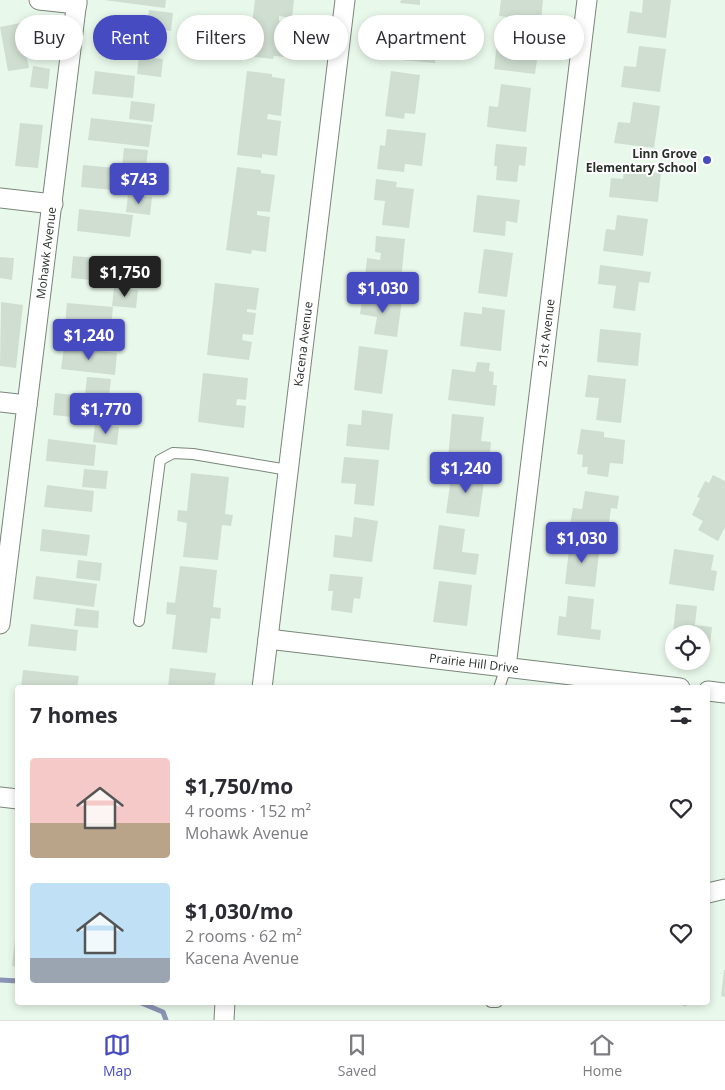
<!DOCTYPE html>
<meta charset="utf-8">
<style>
body{margin:0;font-family:"Open Sans",sans-serif;background:#f2f2f3;color:#2b2b33;height:100vh;display:flex;flex-direction:column;font-size:19px;white-space:nowrap}
*{box-sizing:border-box;margin:0}
p{font-size:16px;color:#7c7c81}
.icon{flex:none;width:28px;height:28px;fill:none;stroke:currentColor;stroke-width:2;stroke-linecap:round;stroke-linejoin:round}
.map{position:relative;flex:1;overflow:hidden}
.drawer{position:absolute;left:15px;top:685px;width:695px;height:320px;display:flex;flex-direction:column;background:#fff;border-radius:5px;box-shadow:0 2px 8px #0003}
.drawer>*{flex:none}
.banner{position:absolute;left:15px;top:15px;width:695px;height:45px;display:flex;gap:10px}
.controls{position:absolute;left:665px;top:625px;display:grid;gap:10px}
.controls a{display:grid;place-items:center;width:45px;height:45px;border-radius:50%;background:#fff;box-shadow:0 2px 8px #0003;font-size:25px}
.price{position:absolute;translate:-50% -42px;padding:0 11px;border-radius:5px;background:#474bc1;color:#fff;font-size:16px;line-height:32px;filter:drop-shadow(0 1px 2px #0008)}
.price::after{content:'';position:absolute;left:50%;top:30px;width:15px;height:11px;margin-left:-8px;background:inherit;clip-path:polygon(0 0,100% 0,50% 100%)}
.price.on{background:#222;color:#fff}
ul{padding:0;list-style:none}
li{display:flex;align-items:center;gap:15px;height:125px;padding:0 15px}
li span{display:grid;place-items:center;flex:none;width:140px;height:100px;border-radius:5px;color:#555}
li>.icon{margin-inline-start:auto}
span .icon{width:60px;height:60px;fill:#fffc;stroke-width:1}
li b{font-size:21px}
h2{display:flex;justify-content:space-between;align-items:center;height:60px;padding:0 15px;font-size:21px}
.tag{padding:0 18px;border-radius:22px;background:#fff;box-shadow:0 2px 8px #0003;font-size:18px;line-height:45px}
.tag.on{background:#474bc1;color:#fff}
.tabs{display:flex;justify-content:space-around;align-items:center;height:70px;border-top:1px solid #e1e1e2;background:#fff;font-size:14px;color:#7c7c81}
.tabs a{display:grid;justify-items:center;gap:2px}
.tabs .on{color:#474bc1}
.map>svg:first-child{display:block}
.lines{fill:none;stroke-linecap:round;stroke-linejoin:round}
.stream{stroke:#8b94b4;stroke-width:5}
.building{fill:#cfded0}
.lane-casing{stroke:#788679;stroke-width:12}
.street-casing{stroke:#788679;stroke-width:21}
.lane{stroke:#fff;stroke-width:10}
.street{stroke:#fff;stroke-width:19}
.poi-dot{fill:#474bc1;stroke:#fff;stroke-width:2}
.labels{text-anchor:middle;dominant-baseline:central;stroke-width:4;stroke-linejoin:round;paint-order:stroke}
.poi-label{font-size:12px;font-weight:bold;fill:#282f29;stroke:#fff;text-anchor:end}
.street-label{font-size:12px;fill:#282f29;stroke:#fff}
</style>
<div class="map">
<svg width="725" height="1020" viewBox="0 0 725 1020">
<rect width="100%" height="100%" fill="#e8f8ea"/>
<g class="lines">
<!-- stream -->
<g class="stream">
<polyline points="0,980 18,981"/>
<polyline points="139,1002 163,1012 166,1020"/>
</g>
</g>
<!-- building -->
<g class="building">
<polygon points="104,0 166,0 165,8"/>
<polygon points="255,0 294,0 292,18 279,16 279,21 292,22 288,57 274,56 273,59 248,56"/>
<polygon points="401,0 420,0 420,5 400,3"/>
<polygon points="501,0 543,0 541,21 499,16"/>
<polygon points="643,0 671,0 666,38 627,33 630,11 642,13"/>
<polygon points="149,10 173,13 171,31 147,28"/>
<polygon points="408,21 439,24 435,63 391,59 394,35 406,36"/>
<polygon points="20,23 29,68 8,71 0,27"/>
<polygon points="100,26 154,32 151,54 97,48"/>
<polygon points="498,34 527,37 526,51 538,53 535,74 494,69"/>
<polygon points="639,46 666,49 660,92 621,87 624,66 636,67"/>
<polygon points="139,56 163,59 161,77 137,74"/>
<polygon points="33,66 50,69 48,89 30,87"/>
<polygon points="95,71 135,76 133,98 92,94"/>
<polygon points="247,71 272,74 272,77 285,79 281,116 268,114 267,119 281,121 277,156 262,154 262,158 237,155"/>
<polygon points="391,71 420,75 415,114 405,113 404,119 385,116"/>
<polygon points="501,84 531,88 526,132 487,127 489,106 498,107"/>
<polygon points="131,101 155,104 153,122 129,119"/>
<polygon points="633,102 660,106 654,148 614,143 618,122 630,123"/>
<polygon points="91,118 152,125 149,147 88,140"/>
<polygon points="20,123 43,125 38,168 15,166"/>
<polygon points="387,129 426,133 422,166 405,164 404,172 377,169 380,145 385,146"/>
<polygon points="496,144 527,147 525,166 519,165 517,182 496,180 497,166 494,166"/>
<polygon points="124,148 148,150 146,168 122,166"/>
<polygon points="83,165 137,170 135,192 81,187"/>
<polygon points="237,167 261,170 261,173 275,175 270,212 257,211 257,215 270,217 266,252 252,250 251,254 226,250"/>
<polygon points="624,169 661,173 658,202 609,197 611,178 623,179"/>
<polygon points="376,179 397,182 396,187 414,189 409,228 382,225 385,201 374,200"/>
<polygon points="128,195 152,197 150,215 126,212"/>
<polygon points="477,195 520,200 517,223 506,221 505,236 473,232"/>
<polygon points="79,209 133,215 130,237 77,231"/>
<polygon points="617,215 648,219 643,256 603,251 606,229 615,230"/>
<polygon points="376,236 405,239 401,281 365,278 367,258 380,260 381,253 375,252"/>
<polygon points="484,249 513,253 507,297 478,293"/>
<polygon points="73,256 134,261 132,284 71,278"/>
<polygon points="0,257 14,258 12,280 0,278"/>
<polygon points="600,265 651,272 649,283 639,282 635,311 613,308 616,286 598,284"/>
<polygon points="215,283 259,288 256,310 247,309 247,312 256,313 253,335 243,334 242,340 252,342 249,360 207,355"/>
<polygon points="114,288 138,290 136,308 112,306"/>
<polygon points="363,294 402,300 397,337 374,334 377,317 360,314"/>
<polygon points="1,302 23,305 16,368 0,366"/>
<polygon points="67,303 113,307 111,329 65,324"/>
<polygon points="482,307 505,310 501,351 460,346 464,312 482,314"/>
<polygon points="94,329 118,331 115,349 91,347"/>
<polygon points="600,329 641,333 638,366 597,362"/>
<polygon points="359,346 388,350 382,394 354,390"/>
<polygon points="64,347 117,353 115,375 61,369"/>
<polygon points="477,362 490,363 489,371 494,372 493,385 497,385 495,406 448,400 452,369 475,372"/>
<polygon points="203,373 248,378 246,400 237,399 236,405 246,406 244,428 198,422"/>
<polygon points="588,375 626,379 621,423 596,420 599,398 585,397"/>
<polygon points="87,377 111,379 109,397 85,395"/>
<polygon points="55,393 103,398 100,420 53,415"/>
<polygon points="362,410 393,414 389,450 346,446 348,424 361,425"/>
<polygon points="452,414 484,417 481,441 491,442 489,463 448,459"/>
<polygon points="95,424 119,427 117,445 93,442"/>
<polygon points="581,429 604,432 604,437 625,440 623,464 610,463 608,477 587,474 588,467 582,467 583,455 577,454"/>
<polygon points="48,439 96,445 94,466 46,461"/>
<polygon points="344,457 379,460 374,506 354,504 356,484 341,483"/>
<polygon points="84,469 108,471 106,489 82,487"/>
<polygon points="452,471 485,475 479,517 446,513"/>
<polygon points="191,473 229,477 225,514 233,515 231,526 222,525 218,560 183,557 187,523 177,521 178,510 187,511"/>
<polygon points="713,475 725,481 725,527 718,541 698,530 703,521 692,515 700,498 697,497 705,481 709,483"/>
<polygon points="47,485 94,491 92,512 44,507"/>
<polygon points="585,491 619,496 617,509 611,508 608,530 570,525 573,508 582,509"/>
<polygon points="354,517 378,521 372,562 333,557 335,535 352,537"/>
<polygon points="439,525 465,529 462,552 479,554 476,575 433,569"/>
<polygon points="42,529 90,535 87,556 40,551"/>
<polygon points="570,541 600,545 595,587 565,584"/>
<polygon points="674,549 714,555 711,570 717,571 714,591 669,584"/>
<polygon points="78,560 102,563 100,581 76,578"/>
<polygon points="180,566 217,570 213,607 221,608 220,619 211,618 207,653 172,649 176,615 166,614 167,602 175,603"/>
<polygon points="330,574 363,577 360,599 354,598 352,613 331,610 333,591 328,591"/>
<polygon points="36,576 97,584 94,607 33,599"/>
<polygon points="439,581 472,585 467,626 433,622"/>
<polygon points="568,596 594,599 591,629 601,630 600,640 557,635 559,616 566,617"/>
<polygon points="676,604 697,606 695,625 712,627 709,652 701,651 701,634 673,634"/>
<polygon points="76,608 99,611 98,628 74,626"/>
<polygon points="31,624 78,630 76,651 28,646"/>
<polygon points="170,668 216,673 214,688 168,688"/>
<polygon points="23,670 79,676 77,688 21,688"/>
<polygon points="16,932 18,932 18,967 12,966"/>
<polygon points="724,970 725,970 725,997 721,996"/>
<polygon points="675,1002 687,1002 686,1007"/>
</g>
<g class="lines">
<!-- lane casing -->
<g class="lane-casing">
<g id="lane">
<polyline points="139,621 160,460 173,453 193,454 288,470"/>
<polyline points="499,688 506,667"/>
<polyline points="491,1002 497,1002"/>
</g>
</g>
<!-- street casing -->
<g class="street-casing">
<g id="street">
<polyline points="39,0 77,4"/>
<polyline points="0,198 53,204"/>
<polyline points="0,402 27,405"/>
<polyline points="0,624 77,0"/>
<polyline points="268,639 680,688"/>
<polyline points="506,667 587,0"/>
<polyline points="262,688 345,0"/>
<polyline points="708,691 725,693"/>
<polyline points="0,797 18,799"/>
<polyline points="708,893 725,889"/>
<polyline points="224,1020 225,1002"/>
</g>
</g>
<!-- lane -->
<use href="#lane" class="lane"/>
<!-- street -->
<use href="#street" class="street"/>
</g>
<!-- markers -->
<circle class="poi-dot" cx="707" cy="160" r="5"/>
<g class="labels">
<!-- poi labels -->
<g class="poi-label">
<text x="697" y="153">Linn Grove<tspan x="697" dy="14">Elementary School</tspan></text>
</g>
<!-- street labels -->
<g class="street-label">
<text transform="translate(46 253) rotate(-83)">Mohawk Avenue</text>
<text transform="translate(546 333) rotate(-83)">21st Avenue</text>
<text transform="translate(303 344) rotate(-83)">Kacena Avenue</text>
<text transform="translate(474 663) rotate(7)">Prairie Hill Drive</text>
</g>
</g>
</svg>
<div class="controls">
<a><svg class="icon" aria-label="locate" viewBox="0 0 24 24"><circle cx="12" cy="12" r="6"/><path d="M12 2v4M12 18v4M2 12h4M18 12h4"/></svg></a>
</div>
<b class="price" style="left:139px;top:205px">$743</b>
<b class="price on" style="left:125px;top:298px">$1,750</b>
<b class="price" style="left:383px;top:314px">$1,030</b>
<b class="price" style="left:89px;top:361px">$1,240</b>
<b class="price" style="left:106px;top:435px">$1,770</b>
<b class="price" style="left:466px;top:494px">$1,240</b>
<b class="price" style="left:582px;top:564px">$1,030</b>
<div class="banner">
<a class="tag">Buy</a>
<a class="tag on">Rent</a>
<a class="tag">Filters</a>
<a class="tag">New</a>
<a class="tag">Apartment</a>
<a class="tag">House</a>
</div>
<section class="drawer">
<h2>7 homes<svg class="icon" aria-label="filters" viewBox="0 0 24 24"><path d="M4 7h16M4 17h16"/><circle cx="9" cy="7" r="2"/><circle cx="15" cy="17" r="2"/></svg></h2>
<ul>
<li><span style="background:linear-gradient(#f6c9c9 65%,#b9a48a 0)"><svg class="icon" aria-label="home" viewBox="0 0 24 24"><path d="M3 11l9-7 9 7M6 9v11h12V9"/></svg></span><div><b>$1,750/mo</b><p>4 rooms · 152 m²</p><p>Mohawk Avenue</p></div><svg class="icon" aria-label="heart" viewBox="0 0 24 24"><path d="M12 20l-8-8c-3-5 5-10 8-4 3-6 11-1 8 4z"/></svg></li>
<li><span style="background:linear-gradient(#bfe0f5 75%,#9aa5b1 0)"><svg class="icon" aria-label="home" viewBox="0 0 24 24"><path d="M3 11l9-7 9 7M6 9v11h12V9"/></svg></span><div><b>$1,030/mo</b><p>2 rooms · 62 m²</p><p>Kacena Avenue</p></div><svg class="icon" aria-label="heart" viewBox="0 0 24 24"><path d="M12 20l-8-8c-3-5 5-10 8-4 3-6 11-1 8 4z"/></svg></li>
</ul>
</section>
</div>
<nav class="tabs">
<a class="on"><svg class="icon" aria-label="map" viewBox="0 0 24 24"><path d="M3 6l6-2 6 2 6-2v14l-6 2-6-2-6 2zM9 4v14M15 6v14"/></svg>Map</a>
<a><svg class="icon" aria-label="saved" viewBox="0 0 24 24"><path d="M7 4h10v16l-5-4-5 4z"/></svg>Saved</a>
<a><svg class="icon" aria-label="home" viewBox="0 0 24 24"><path d="M3 11l9-7 9 7M6 9v11h12V9"/></svg>Home</a>
</nav>
